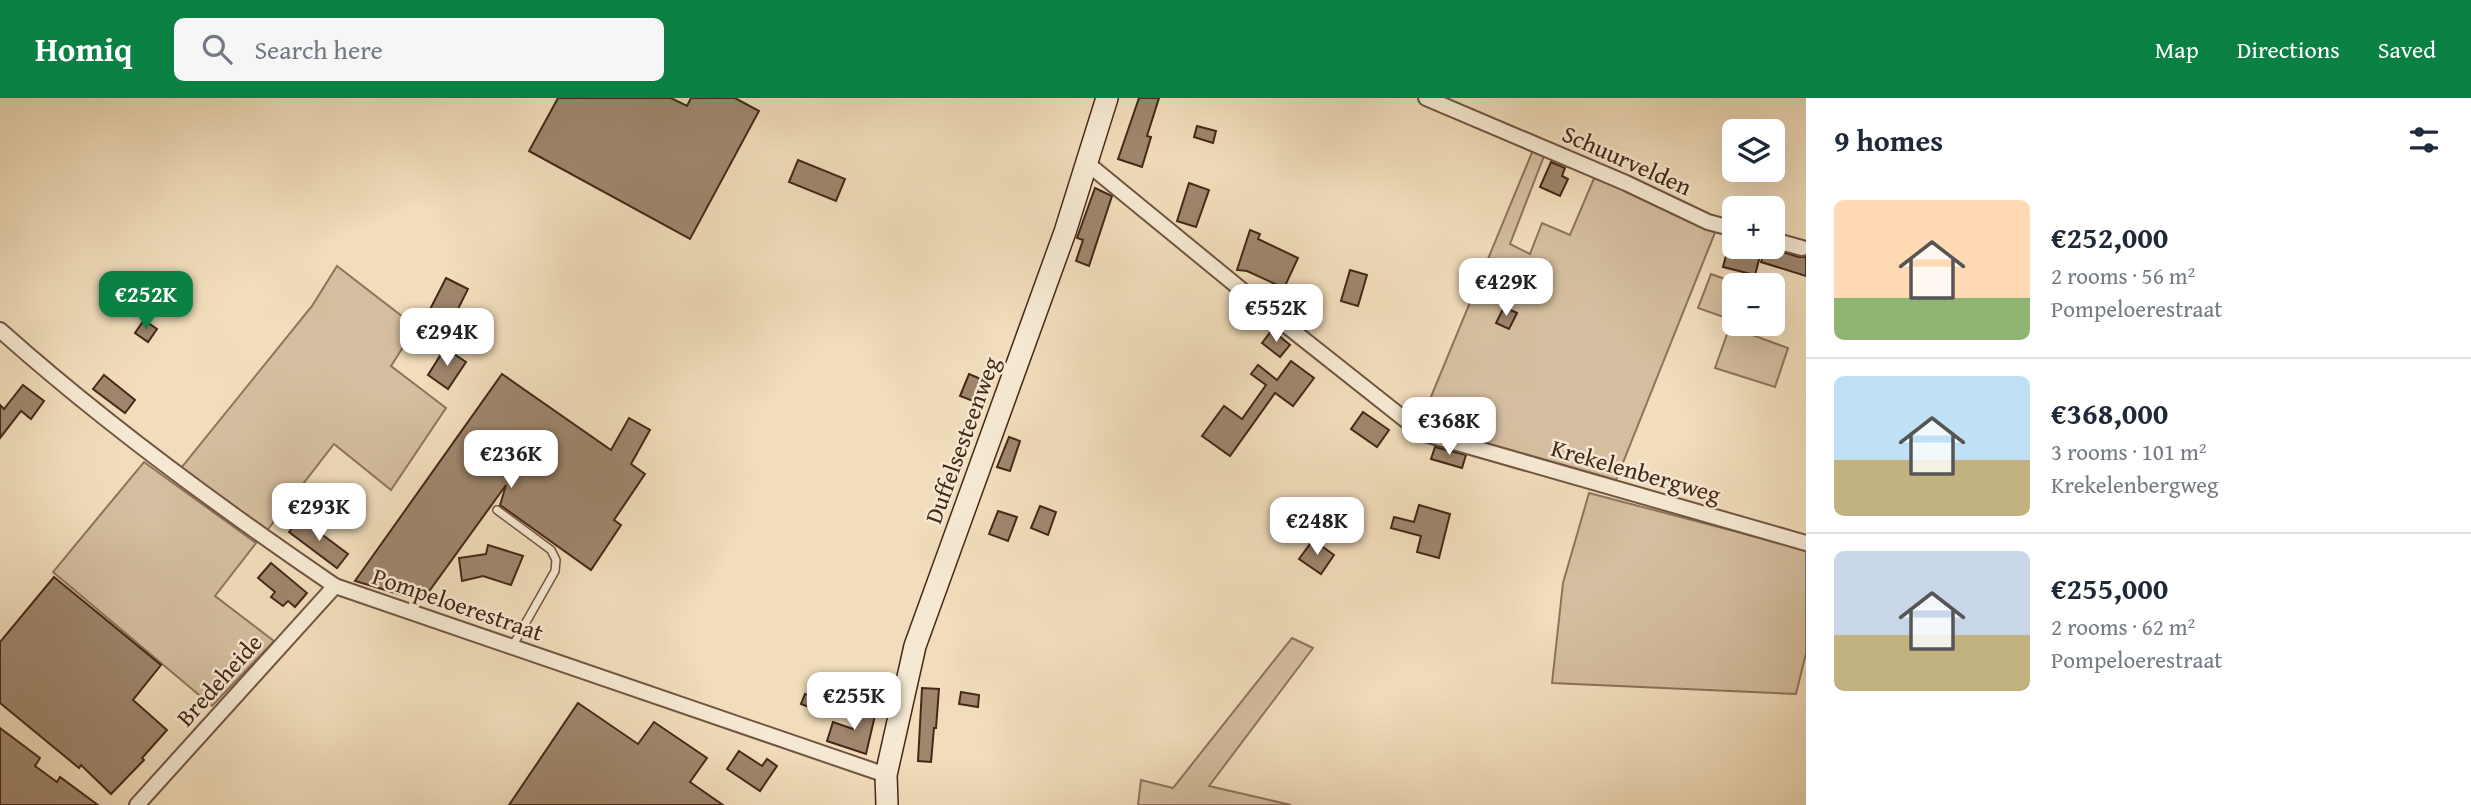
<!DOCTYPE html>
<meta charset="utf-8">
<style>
body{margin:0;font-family:"Gentium Book Plus",serif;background:#f6f6f7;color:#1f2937;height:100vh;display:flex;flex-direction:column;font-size:26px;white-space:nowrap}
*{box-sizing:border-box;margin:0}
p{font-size:23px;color:#747a83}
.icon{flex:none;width:38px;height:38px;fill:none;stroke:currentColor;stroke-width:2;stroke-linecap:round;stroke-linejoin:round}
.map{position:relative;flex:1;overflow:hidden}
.sheet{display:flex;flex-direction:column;background:#fff;width:665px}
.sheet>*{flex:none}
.buttons{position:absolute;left:1722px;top:21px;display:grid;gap:14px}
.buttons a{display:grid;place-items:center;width:63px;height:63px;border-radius:10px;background:#fff;box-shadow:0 7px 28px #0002;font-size:35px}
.price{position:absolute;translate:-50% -60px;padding:0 16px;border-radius:14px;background:#fff;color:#222;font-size:23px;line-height:46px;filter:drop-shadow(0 2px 4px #0008)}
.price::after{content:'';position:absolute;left:50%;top:42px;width:21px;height:16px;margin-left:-10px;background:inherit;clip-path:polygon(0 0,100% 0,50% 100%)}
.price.selected{background:#0b8043;color:#fff}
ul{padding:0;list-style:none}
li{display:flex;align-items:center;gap:21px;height:175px;padding:0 28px}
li+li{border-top:2px solid #e0e1e3}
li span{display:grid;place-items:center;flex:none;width:196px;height:140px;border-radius:10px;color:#555}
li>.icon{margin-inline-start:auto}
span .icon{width:84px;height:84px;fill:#fffc;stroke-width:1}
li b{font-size:30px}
h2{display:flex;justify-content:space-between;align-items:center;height:84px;padding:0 28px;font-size:30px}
header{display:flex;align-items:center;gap:42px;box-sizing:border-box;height:98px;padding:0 35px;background:#0b8043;color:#fff}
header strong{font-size:33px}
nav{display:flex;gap:38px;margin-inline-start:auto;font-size:24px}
.search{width:490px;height:63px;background:#f6f6f7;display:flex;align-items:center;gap:18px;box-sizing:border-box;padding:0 24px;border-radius:10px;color:#747a83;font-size:26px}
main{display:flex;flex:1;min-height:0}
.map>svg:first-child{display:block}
.green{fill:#d4be9f;stroke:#8e735c;stroke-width:2}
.building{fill:#9f866d;stroke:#472818;stroke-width:2}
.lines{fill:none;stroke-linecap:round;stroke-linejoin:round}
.lane-casing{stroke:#725541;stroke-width:10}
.street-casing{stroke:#725541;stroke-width:18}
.secondary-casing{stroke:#472818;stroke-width:24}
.lane{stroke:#f6e9d3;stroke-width:7}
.street{stroke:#f6e9d3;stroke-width:14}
.secondary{stroke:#f6e9d3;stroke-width:21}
.labels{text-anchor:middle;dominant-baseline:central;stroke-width:5;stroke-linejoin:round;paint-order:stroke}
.street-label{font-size:24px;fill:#472818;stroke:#f6e9d3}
</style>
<header>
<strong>Homiq</strong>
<div class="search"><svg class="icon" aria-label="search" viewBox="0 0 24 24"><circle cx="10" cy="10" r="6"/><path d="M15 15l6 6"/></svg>Search here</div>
<nav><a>Map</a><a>Directions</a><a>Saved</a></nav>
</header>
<main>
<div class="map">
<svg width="1806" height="707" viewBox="0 0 1806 707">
<rect width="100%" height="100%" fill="#f1ddbb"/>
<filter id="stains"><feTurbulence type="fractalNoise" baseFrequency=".00286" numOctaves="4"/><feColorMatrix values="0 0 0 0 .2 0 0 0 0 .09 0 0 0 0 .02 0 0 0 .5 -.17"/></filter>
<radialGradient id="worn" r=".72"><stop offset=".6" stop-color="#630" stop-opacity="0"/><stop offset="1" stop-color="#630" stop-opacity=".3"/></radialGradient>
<!-- green -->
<g class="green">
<polygon points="1533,52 1544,58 1510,146 1530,156 1542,125 1570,137 1595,78 1716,132 1616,382 1483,344 1421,323"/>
<polygon points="337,168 416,229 391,268 446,310 391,392 334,346 265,435 181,370 312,208"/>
<polygon points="1711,176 1742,187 1734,187 1734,226 1756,226 1752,237 1788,250 1775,289 1715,270 1732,222 1698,210"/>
<polygon points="144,364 256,445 215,498 274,543 212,608 53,474"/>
<polygon points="1589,395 1806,452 1806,555 1796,596 1552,585 1563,485"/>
<polygon points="1292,540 1313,550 1209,688 1291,707 1138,707 1141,682 1173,690"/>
</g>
<!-- building -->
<g class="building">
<polygon points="558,0 671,0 687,8 691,0 735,0 759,13 690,141 529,53"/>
<polygon points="1139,0 1159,0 1147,38 1151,39 1142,69 1118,61"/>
<polygon points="1197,28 1216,33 1213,45 1194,39"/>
<polygon points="798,62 845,81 836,103 789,84"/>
<polygon points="1551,64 1565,70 1562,78 1568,81 1560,98 1540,89"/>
<polygon points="1189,85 1209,92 1196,129 1177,123"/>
<polygon points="1095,90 1112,98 1089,168 1076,163 1083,142 1077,140"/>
<polygon points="1250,132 1260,136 1258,141 1298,160 1284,190 1247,173 1237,172"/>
<polygon points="1766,149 1799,159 1806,159 1806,178 1761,164"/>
<polygon points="1728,150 1760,158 1755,177 1723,169"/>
<polygon points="1350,172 1367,177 1358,208 1341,203"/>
<polygon points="446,180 468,191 444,239 422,227"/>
<polygon points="1504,209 1517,215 1509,231 1496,225"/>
<polygon points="144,222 157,231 148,244 135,235"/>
<polygon points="1272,232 1290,247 1280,259 1262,245"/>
<polygon points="445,250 466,264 448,291 428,277"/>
<polygon points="1291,263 1314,280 1293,308 1275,295 1230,358 1202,338 1224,308 1242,321 1266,287 1251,276 1258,267 1277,282"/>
<polygon points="502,276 611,352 629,320 650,332 631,366 645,376 614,422 621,427 591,472 500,407 506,387 422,503 355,483"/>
<polygon points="969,276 990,285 981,306 960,298"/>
<polygon points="104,277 135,302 125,315 93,291"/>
<polygon points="23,287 44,303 31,321 21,313 0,340 0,307 4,311"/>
<polygon points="1363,314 1389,332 1377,349 1351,331"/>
<polygon points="1009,339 1020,343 1010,373 997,369"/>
<polygon points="1435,349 1466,357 1462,370 1431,361"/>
<polygon points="1419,407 1450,416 1439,460 1417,454 1421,438 1391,430 1394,419 1414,424"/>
<polygon points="1040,408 1056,414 1048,437 1031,430"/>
<polygon points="998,413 1017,419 1008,443 989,436"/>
<polygon points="300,420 348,456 337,470 289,434"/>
<polygon points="1313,442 1334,457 1321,476 1299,461"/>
<polygon points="488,447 523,458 511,487 483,478 462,483 459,460 486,456"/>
<polygon points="271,465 307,495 295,509 288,503 283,508 271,499 275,494 258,480"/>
<polygon points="54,479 161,567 133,602 167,632 142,660 144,662 111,696 81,667 79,670 0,605 0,544"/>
<polygon points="922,590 939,591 936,630 934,630 931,664 918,663"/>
<polygon points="961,594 979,597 978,609 959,606"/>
<polygon points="805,596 831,606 827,616 801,606"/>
<polygon points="578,605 638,646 654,624 707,660 690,684 723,707 509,707"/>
<polygon points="860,609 876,613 866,656 827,643 833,624 853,631"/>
<polygon points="0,630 40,660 35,668 57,684 60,679 98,707 0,707"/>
<polygon points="739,653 762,668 767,661 777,668 760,693 727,671"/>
</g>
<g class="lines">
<!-- lane casing -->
<g class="lane-casing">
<polyline id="lane" points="497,412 551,452 556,462 555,473 512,549"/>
</g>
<!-- street casing -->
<g class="street-casing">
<g id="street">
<polyline points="1426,0 1626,85 1708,124 1734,131"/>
<polyline points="1088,66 1254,202 1422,335 1806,445"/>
<polyline points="1773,142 1802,150"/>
<path d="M0,232C104,325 219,409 335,488L886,677"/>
<polyline points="137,707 335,488"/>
</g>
</g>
<!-- secondary casing -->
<g class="secondary-casing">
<polyline id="secondary" points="887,707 886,677 915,548 1065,134 1107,0"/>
</g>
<!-- lane -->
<use href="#lane" class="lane"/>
<!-- street -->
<use href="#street" class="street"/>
<!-- secondary -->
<use href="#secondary" class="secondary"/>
</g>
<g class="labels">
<!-- street labels -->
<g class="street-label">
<text transform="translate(1627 62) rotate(24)">Schuurvelden</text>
<text transform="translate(962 342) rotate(-70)">Duffelsesteenweg</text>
<text transform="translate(1636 373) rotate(16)">Krekelenbergweg</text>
<text transform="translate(458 506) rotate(19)">Pompeloerestraat</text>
<text transform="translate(219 582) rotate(-48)">Bredeheide</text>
</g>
</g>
<rect width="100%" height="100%" filter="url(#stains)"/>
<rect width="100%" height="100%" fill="url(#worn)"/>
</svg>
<div class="buttons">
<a><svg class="icon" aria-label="layers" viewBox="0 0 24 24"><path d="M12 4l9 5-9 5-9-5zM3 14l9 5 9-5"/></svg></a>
<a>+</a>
<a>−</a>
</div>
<b class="price" style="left:1506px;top:220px">€429K</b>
<b class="price selected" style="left:146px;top:233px">€252K</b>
<b class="price" style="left:1276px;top:246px">€552K</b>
<b class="price" style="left:447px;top:270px">€294K</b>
<b class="price" style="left:1449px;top:359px">€368K</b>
<b class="price" style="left:511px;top:392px">€236K</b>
<b class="price" style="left:319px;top:445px">€293K</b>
<b class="price" style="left:1317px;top:459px">€248K</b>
<b class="price" style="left:854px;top:634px">€255K</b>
</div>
<section class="sheet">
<h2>9 homes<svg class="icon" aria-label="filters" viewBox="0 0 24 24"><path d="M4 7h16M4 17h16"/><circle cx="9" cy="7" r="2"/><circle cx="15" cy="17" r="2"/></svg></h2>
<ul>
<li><span style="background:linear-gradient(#ffd9b3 70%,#8fb573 0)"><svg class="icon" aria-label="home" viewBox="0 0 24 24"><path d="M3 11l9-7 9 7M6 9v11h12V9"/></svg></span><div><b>€252,000</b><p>2 rooms · 56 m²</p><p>Pompeloerestraat</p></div></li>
<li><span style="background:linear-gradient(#bfe0f5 60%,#c2b280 0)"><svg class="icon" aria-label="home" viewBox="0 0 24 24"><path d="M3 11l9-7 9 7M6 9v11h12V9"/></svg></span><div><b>€368,000</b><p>3 rooms · 101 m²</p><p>Krekelenbergweg</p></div></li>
<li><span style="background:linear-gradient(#c9d6e8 60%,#c2b280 0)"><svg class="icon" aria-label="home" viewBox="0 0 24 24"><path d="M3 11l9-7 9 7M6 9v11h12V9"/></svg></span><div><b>€255,000</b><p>2 rooms · 62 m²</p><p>Pompeloerestraat</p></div></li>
</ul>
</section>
</main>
